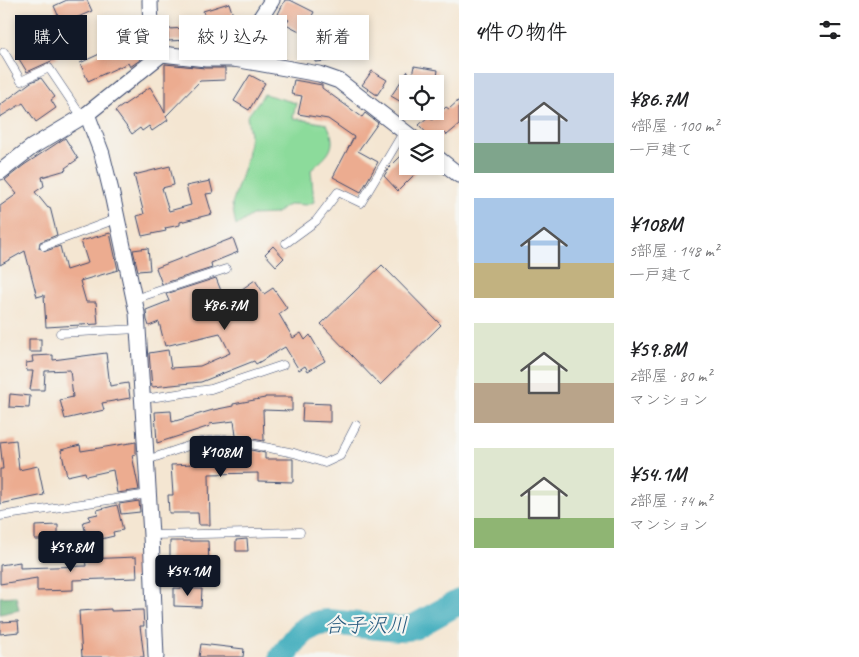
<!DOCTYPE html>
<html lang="ja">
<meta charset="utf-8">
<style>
body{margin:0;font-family:Caveat,"Klee One",sans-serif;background:#f2f2f2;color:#202124;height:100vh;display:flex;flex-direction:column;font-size:19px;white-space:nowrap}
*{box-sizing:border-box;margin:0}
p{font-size:16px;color:#757577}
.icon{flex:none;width:28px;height:28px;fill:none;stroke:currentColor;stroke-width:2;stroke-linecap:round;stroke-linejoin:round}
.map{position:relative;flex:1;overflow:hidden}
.sheet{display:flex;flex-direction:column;background:#fff;width:400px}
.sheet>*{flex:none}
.top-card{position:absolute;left:15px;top:15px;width:369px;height:45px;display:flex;gap:10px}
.buttons{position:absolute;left:399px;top:75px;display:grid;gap:10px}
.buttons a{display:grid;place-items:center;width:45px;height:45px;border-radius:0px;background:#fff;box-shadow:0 2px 8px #0003;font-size:25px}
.price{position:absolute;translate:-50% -42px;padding:0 11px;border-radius:5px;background:#111827;color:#fff;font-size:16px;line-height:32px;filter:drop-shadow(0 1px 2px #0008)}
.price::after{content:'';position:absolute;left:50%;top:30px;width:15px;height:11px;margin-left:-8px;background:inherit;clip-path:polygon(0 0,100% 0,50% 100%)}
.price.active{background:#222;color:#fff}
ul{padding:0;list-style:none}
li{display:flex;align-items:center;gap:15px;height:125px;padding:0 15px}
li span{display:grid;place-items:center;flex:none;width:140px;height:100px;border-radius:0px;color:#555}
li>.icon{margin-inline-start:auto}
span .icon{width:60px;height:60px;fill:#fffc;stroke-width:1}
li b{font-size:21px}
h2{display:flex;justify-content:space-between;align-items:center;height:60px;padding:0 15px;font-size:21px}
.tag{padding:0 18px;border-radius:0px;background:#fff;box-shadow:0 2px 8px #0003;font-size:18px;line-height:45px}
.tag.active{background:#111827;color:#fff}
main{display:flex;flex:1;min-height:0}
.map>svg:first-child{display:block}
.green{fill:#8cdb9b;stroke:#54857c}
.forest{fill:#71bb83;stroke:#467570}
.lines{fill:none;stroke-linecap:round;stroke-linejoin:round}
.river{stroke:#3eacbc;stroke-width:26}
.building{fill:#ecac90}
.lane-casing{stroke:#3c4a6f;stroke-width:9}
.street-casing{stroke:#3c4a6f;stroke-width:17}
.lane{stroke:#fff;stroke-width:8}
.street{stroke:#fff;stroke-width:15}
.labels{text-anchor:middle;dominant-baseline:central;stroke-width:4.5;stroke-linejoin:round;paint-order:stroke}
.water-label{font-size:21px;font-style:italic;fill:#275b7f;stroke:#f6f6f2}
</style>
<main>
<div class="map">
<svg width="459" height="657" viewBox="0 0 459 657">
<rect width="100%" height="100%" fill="#f6f6f2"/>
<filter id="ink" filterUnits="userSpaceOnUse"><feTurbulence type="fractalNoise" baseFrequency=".02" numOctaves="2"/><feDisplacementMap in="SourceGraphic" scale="10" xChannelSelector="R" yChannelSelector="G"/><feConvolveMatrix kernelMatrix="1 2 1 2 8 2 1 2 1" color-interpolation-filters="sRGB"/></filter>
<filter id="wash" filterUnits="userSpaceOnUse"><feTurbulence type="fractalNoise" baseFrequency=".0096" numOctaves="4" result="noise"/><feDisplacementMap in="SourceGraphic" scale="20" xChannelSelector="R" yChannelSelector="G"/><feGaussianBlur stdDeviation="1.12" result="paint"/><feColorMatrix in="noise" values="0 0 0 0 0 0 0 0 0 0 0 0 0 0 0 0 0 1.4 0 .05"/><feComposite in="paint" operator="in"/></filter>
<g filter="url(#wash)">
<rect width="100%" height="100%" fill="#f4e6d2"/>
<!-- green -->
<path class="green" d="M264,94L296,103L293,118L327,124C339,148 328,155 311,170L314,202L306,205L293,204L284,207L276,214L252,215L236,226L232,204L247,158L250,134L247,117Z"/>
<!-- forest -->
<polygon class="forest" points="16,596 19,610 0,614 0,597"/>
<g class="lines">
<!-- river -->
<path class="river" d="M282,657C298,639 300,624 328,622L400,629L414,627L459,602"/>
</g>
<g id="blocks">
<!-- building -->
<g class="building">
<polygon points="67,0 87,0 92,11 62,24 54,6"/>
<polygon points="285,0 290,0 314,12 303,33 286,24 289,20 278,14"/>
<polygon points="229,3 236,24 213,32 210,21 207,22 203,11"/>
<polygon points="188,28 188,40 168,41 168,29"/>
<polygon points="128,35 140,60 130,67 128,63 88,81 80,63 117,46 115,41"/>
<polygon points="45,36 58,58 27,72 16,54 28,46 26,43 37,37 39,40"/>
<polygon points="347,46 348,59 315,62 314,48"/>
<polygon points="165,64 205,68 225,68 225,80 200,81 166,116 168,120 152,131 149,126 142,131 140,128 132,134 115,111 150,87 157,98 165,113"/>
<polygon points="414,66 438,70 436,84 410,84"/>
<polygon points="372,71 387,80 377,95 362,85"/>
<polygon points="408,71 408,106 391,96"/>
<polygon points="250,75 265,83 249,110 234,101"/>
<polygon points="41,78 55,97 51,100 56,108 36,122 23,103 0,117 0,105 31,82"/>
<polygon points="294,80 322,85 322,88 362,117 365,113 378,123 358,151 378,162 361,192 333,177 354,137 328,119 298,114 302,96 291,94"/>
<polygon points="459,100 459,125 447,135 445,133 435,142 435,139 432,139 419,125 429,116 432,120 446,107 449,109"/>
<polygon points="65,138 78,159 65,168 66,170 42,177 44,186 35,192 48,208 50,207 57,235 40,242 39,248 46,251 60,246 66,270 88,263 81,241 110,233 118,270 80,281 86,302 96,302 98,324 46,327 44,295 37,297 25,251 0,265 0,206 17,194 5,180 24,165"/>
<polygon points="408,149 408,166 423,166 398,191 384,176 389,168"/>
<polygon points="170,166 174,185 162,188 169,211 191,205 186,186 210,181 213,193 206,194 212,214 180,222 180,225 165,228 166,231 142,236 137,216 144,214 134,175"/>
<polygon points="233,238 238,252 211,263 212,268 162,284 156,268"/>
<polygon points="273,246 284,258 276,266 265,254"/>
<polygon points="148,248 150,270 138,271 133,250"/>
<polygon points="382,265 441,325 380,385 321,324"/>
<polygon points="216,278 225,301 255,280 264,294 273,288 287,308 279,314 293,338 301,333 305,340 310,335 325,361 308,371 305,366 299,370 285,347 256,364 254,361 201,382 152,387 149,353 168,350 171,368 200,366 230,353 220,333 165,346 159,322 149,326 147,320 146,310 169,301 166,294"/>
<rect x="29" y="339" width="12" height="13"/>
<polygon points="106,353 110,386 128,383 130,398 102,403 104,410 65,419 60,400 73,397 70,370 45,371 44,390 30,390 33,371 27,371 26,363 33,362 32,356 53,355 53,360"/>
<polygon points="10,394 30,396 29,408 9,407"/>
<polygon points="265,397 292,397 292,411 263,410 264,441 236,436 234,421 209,424 210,426 157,443 155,412 171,411 172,422 213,410 233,406 233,404 265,398"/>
<polygon points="303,403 330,404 330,422 302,421"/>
<polygon points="16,440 19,470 38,466 44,495 0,504 0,469 3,469 0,442"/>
<polygon points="136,442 136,454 132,455 139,490 117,493 113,470 86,476 85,472 67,476 61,450 80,445 81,451"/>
<polygon points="228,445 265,453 265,459 293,459 293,482 258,481 258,473 209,474 210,525 199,525 198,513 169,513 168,495 173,495 171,465 217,463 215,447"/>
<polygon points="139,501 140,512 121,514 119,504"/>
<polygon points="117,505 123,530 113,532 114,536 88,542 83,522 90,520 89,516 98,514 97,510"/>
<polygon points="58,525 58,540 35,540 35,526"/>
<polygon points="247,539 248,551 236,551 236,540"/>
<polygon points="170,541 208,541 209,565 170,565"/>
<polygon points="136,557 137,578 73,580 73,590 37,591 37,578 0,584 0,565 20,562 20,568 86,566 85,559"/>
<polygon points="174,588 202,589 201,607 174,606"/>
<polygon points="111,609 111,611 143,610 144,626 140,626 144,657 82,657 79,611"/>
<polygon points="18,621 19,632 0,634 0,622"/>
<polygon points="201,644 244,649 243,657 199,657"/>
</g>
</g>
</g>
<g filter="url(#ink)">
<use href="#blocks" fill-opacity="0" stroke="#3c4a6f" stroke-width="1"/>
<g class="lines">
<!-- lane casing -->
<g class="lane-casing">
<g id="lane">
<polyline points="4,52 21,81 49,68 82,117"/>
<polyline points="286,243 316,221 338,192 361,203 404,131"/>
<polyline points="44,246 116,219"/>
<polyline points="134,299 226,269"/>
<polyline points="60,333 138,329"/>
<polyline points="143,399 211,389 283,365"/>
<polyline points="147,460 200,442 225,439 294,453 325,463 340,456 356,425"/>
<polyline points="0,516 149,494"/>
<polyline points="151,535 300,532"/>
</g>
</g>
<!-- street casing -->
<g class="street-casing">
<g id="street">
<path d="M150,0C150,21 152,35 162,54"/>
<polyline points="234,59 272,0"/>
<polyline points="87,114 102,154 113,199 137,313 151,535 156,657"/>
<polyline points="435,156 459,175"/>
<polyline points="0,172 32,147 87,114 162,54 206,59 234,59 319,74 339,81 414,139"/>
</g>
</g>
<!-- lane -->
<use href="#lane" class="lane"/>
<!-- street -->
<use href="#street" class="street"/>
</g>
</g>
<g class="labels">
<!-- water labels -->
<g class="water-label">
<text x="366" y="625">合子沢川</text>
</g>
</g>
</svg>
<div class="buttons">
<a><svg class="icon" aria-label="locate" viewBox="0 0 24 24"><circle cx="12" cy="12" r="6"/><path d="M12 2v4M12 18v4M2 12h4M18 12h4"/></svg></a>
<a><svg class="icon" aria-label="layers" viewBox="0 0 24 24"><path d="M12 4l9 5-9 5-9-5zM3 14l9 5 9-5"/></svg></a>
</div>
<b class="price active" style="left:225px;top:331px">¥86.7M</b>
<b class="price" style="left:221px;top:478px">¥108M</b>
<b class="price" style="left:71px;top:573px">¥59.8M</b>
<b class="price" style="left:188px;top:597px">¥54.1M</b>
<div class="top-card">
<a class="tag active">購入</a>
<a class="tag">賃貸</a>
<a class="tag">絞り込み</a>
<a class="tag">新着</a>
</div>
</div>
<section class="sheet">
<h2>4件の物件<svg class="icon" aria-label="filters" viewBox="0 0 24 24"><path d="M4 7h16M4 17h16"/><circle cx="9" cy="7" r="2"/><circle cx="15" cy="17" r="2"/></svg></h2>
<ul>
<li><span style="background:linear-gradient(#c9d6e8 70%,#7fa58c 0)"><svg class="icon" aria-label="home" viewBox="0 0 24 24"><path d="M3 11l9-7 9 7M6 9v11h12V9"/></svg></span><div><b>¥86.7M</b><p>4部屋 · 100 m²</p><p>一戸建て</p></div></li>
<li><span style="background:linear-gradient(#a9c7e8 65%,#c2b280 0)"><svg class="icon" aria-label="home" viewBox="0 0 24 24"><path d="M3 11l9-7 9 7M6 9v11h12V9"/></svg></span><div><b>¥108M</b><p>5部屋 · 148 m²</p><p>一戸建て</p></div></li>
<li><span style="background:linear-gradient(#dfe7d0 60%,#b9a48a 0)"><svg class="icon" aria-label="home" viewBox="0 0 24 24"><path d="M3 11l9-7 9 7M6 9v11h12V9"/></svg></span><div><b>¥59.8M</b><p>2部屋 · 80 m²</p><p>マンション</p></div></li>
<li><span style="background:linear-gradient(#dfe7d0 70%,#8fb573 0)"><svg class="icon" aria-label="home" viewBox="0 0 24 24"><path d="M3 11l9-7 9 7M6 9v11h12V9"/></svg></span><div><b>¥54.1M</b><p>2部屋 · 74 m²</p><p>マンション</p></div></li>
</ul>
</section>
</main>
